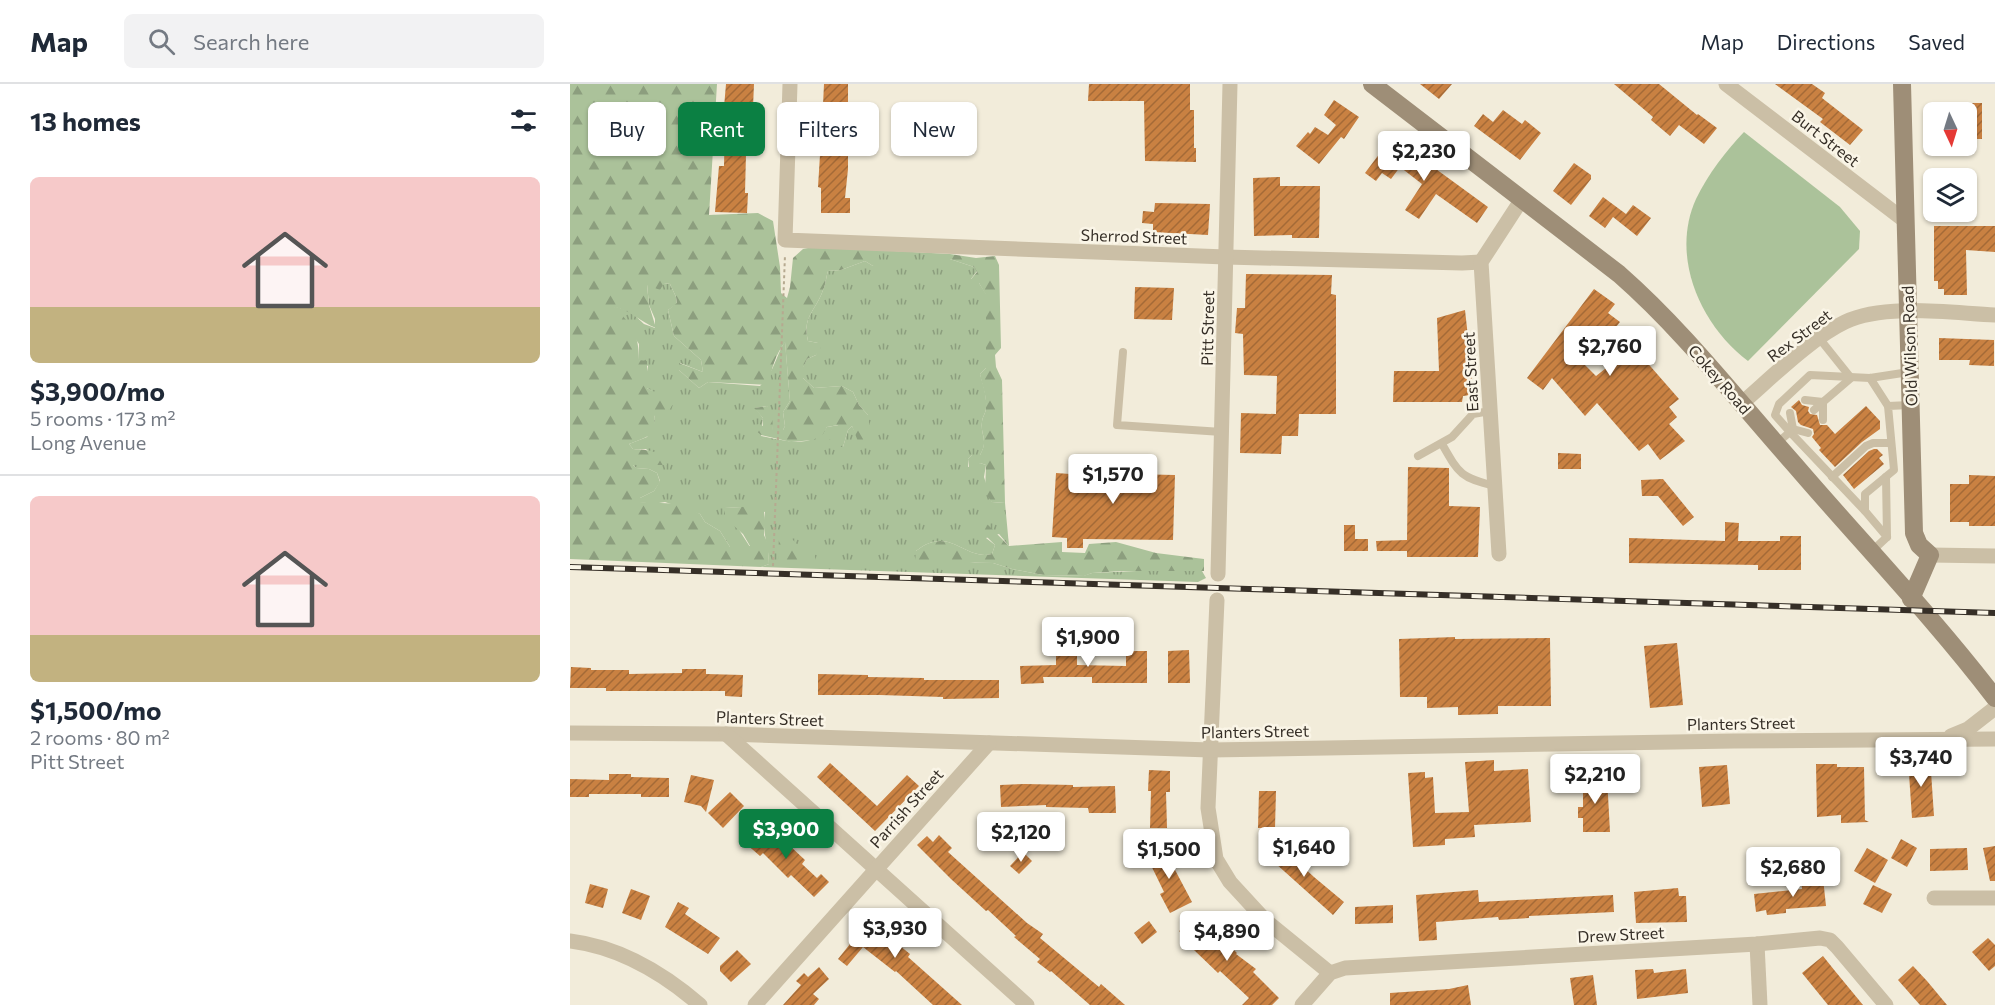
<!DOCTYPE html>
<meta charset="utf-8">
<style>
body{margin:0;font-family:Commissioner,sans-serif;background:#f2f2f3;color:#1f2937;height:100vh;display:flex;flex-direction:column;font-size:22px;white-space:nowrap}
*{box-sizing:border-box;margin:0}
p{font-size:20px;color:#747a83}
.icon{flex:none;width:33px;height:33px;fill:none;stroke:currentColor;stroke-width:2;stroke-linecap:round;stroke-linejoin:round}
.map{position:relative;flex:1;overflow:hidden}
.panel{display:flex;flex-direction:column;background:#fff;width:570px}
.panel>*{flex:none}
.hud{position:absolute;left:18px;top:18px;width:570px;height:54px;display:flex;gap:12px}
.needle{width:39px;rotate:176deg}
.buttons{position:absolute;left:1353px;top:18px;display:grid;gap:12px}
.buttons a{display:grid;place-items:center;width:54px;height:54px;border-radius:9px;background:#fff;box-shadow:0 2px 4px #0004;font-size:30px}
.price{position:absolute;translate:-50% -51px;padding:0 14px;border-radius:6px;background:#fff;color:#222;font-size:20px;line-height:39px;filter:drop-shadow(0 2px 3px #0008)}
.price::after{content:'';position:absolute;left:50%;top:36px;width:18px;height:14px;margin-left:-9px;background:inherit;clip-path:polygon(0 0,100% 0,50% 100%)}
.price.active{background:#0b8043;color:#fff}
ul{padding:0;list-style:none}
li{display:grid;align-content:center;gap:12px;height:318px;padding:0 30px}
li+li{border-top:2px solid #e0e1e3}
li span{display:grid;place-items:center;height:186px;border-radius:9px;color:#555}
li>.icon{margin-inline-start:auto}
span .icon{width:108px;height:108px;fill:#fffc;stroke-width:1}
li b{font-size:26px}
h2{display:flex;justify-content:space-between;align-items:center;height:72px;padding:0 30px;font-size:26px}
.pill{padding:0 21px;border-radius:9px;background:#fff;box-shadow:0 2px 4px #0004;font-size:21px;line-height:54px}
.pill.active{background:#0b8043;color:#fff}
header{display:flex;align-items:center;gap:36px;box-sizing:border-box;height:84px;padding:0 30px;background:#fff;border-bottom:2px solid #e0e1e3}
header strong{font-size:28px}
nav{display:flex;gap:33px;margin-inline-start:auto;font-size:21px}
.search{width:420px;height:54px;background:#f2f2f3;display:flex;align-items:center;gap:15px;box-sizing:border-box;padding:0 21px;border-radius:9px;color:#747a83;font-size:22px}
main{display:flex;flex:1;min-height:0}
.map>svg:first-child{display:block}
.grass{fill:url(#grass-tufts)}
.forest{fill:url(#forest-firs)}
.pitch{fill:#abc29a}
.building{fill:url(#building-hatch);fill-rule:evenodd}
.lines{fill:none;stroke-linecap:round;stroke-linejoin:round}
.path{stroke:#b6a990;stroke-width:2;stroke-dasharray:3 3;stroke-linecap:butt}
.lane{stroke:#cbbfa6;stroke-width:8}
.street{stroke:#cbbfa6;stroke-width:15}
.secondary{stroke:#9e8e77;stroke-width:18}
.rail-casing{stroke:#362f27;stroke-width:6}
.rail{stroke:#faf5e7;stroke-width:4;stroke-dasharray:11;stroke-linecap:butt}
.labels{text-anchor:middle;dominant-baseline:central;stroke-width:5;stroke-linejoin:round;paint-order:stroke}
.street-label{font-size:16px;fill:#362f27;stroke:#faf5e7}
</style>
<header>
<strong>Map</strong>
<div class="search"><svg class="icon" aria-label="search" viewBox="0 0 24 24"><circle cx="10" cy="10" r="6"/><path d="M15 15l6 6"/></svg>Search here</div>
<nav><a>Map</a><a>Directions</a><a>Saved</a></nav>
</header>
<main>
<section class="panel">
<h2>13 homes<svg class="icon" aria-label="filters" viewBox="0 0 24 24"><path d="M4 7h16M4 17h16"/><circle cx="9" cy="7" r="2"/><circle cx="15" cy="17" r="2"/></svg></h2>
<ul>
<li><span style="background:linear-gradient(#f6c9c9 70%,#c2b280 0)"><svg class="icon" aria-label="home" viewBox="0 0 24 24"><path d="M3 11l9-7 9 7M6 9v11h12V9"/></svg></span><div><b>$3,900/mo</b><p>5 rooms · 173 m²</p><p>Long Avenue</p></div></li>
<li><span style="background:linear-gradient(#f6c9c9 75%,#c2b280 0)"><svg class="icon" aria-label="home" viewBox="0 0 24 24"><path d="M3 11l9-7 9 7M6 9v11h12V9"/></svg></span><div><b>$1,500/mo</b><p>2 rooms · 80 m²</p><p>Pitt Street</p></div></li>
</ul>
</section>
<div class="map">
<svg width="1425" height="921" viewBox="0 0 1425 921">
<defs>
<pattern id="grass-tufts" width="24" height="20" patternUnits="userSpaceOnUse" patternTransform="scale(1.5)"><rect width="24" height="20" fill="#abc29a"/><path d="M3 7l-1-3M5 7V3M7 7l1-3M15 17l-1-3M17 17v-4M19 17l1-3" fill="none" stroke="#8c9e7e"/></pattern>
<pattern id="forest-firs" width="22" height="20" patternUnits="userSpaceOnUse" patternTransform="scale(1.5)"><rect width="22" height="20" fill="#abc29a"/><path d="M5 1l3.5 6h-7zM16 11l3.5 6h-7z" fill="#8c9e7e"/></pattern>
<pattern id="building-hatch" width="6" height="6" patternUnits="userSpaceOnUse" patternTransform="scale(1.5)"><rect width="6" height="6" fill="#c98142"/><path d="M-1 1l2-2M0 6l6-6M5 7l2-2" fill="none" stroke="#a46a37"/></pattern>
</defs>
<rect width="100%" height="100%" fill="#f2ecda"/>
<!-- grass -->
<path class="grass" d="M305,166L380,170V175L404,183L407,187L401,195L409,199L416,210V284L410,290C413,301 417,312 416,324C416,329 412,333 412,338C410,351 419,356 410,371H402L398,375V383L410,379L416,381L414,393L422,418L435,419L439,462L429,450L416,454L425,461L422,470C394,477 380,440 346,467L405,479H423L442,485L473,491L513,492L522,489L589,486L632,487L636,494L628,498L191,483L199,480C199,461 191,447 195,428L174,423L155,424L180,463H160L150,447L135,438L130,430L95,418L83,420L70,418V414L84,407L90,397L87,389L79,385L66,384L63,381V373L76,371L96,381L76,365H63L59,360L77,353L84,340L85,309L77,304L75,298L78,282L69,276V260L43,222L60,227L74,240L85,244V235L79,221L77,200L94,199L100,200L106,213L107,220L98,226L104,252L131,276L133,288L110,279L109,286L129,304L138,298L190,302C204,289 205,274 215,257L220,317L213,328L215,342L213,346H203L197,322L185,324L193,334L191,352C214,356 242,366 257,343L269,341V349L273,363L278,346L282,342L288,354L298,331L289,321L283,308L272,302L244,304L233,294V283L237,275L246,271L248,259L238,257C232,232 246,227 253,206C256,200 256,193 258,187L271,186L295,177L303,182Z"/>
<!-- forest -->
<g class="forest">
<path d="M0,0H147L139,131L188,129L203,137L210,183L211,209L217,214L220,203L223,174L233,165L243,163L305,166L309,169V176L303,182L295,177L271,186L258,187C256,193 256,200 253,206C246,227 232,232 238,257L248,259L251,263L246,271L237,275L233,284V294L244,304L272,302L283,308L289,321L298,331L302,360H289L282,342L278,346L273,363H264L259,356L269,349L268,341L257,343L253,350L243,356L221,358L191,351L184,345L188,340L193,342V334L184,324L197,322L202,329L203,346H213L215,342L213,328L220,317L215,258C206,270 200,286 200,301L138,298L129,304L109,286V279L133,288L131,276L104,252L98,226L107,219L106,213L100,200L94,199L90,206L77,201L79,221L86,244C70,238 61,226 44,223C62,241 69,250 69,276L77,277V304C86,310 95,310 104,318L100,325L84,332V340L87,345C79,353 70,356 59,360L63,365C79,366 90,366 97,381H87C81,371 74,372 63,374V381L66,384L79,385L87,389L90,398L84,407L70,414V418L112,420L130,430L135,438L150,447L160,463L180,462L173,450L155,434V424L188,422L194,423V451L198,460L199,480L191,483L0,475Z"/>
<path d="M380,170L406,174L425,172L429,181L431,264L425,271L426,283L432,296L435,419L422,418L415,409L416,381L410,379L400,391L398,375L402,371H410C419,356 410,350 412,338C412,333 416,329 416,324C417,312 412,301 410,290L416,284V211L409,199L400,203L397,200L407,188L404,183L380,175Z"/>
<path d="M418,441L439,462L492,458V468L515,469L519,460L546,458L586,469L634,475V487H552L522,489L514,492L473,491L442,485L423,479L345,478L346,467C380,440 394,477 422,470L425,461L408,444L410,442Z"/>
<polygon points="217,450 227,460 243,465 246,477 228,478 208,476 209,452"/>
</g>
<!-- pitch -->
<path class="pitch" d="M1174,48L1270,123L1290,147L1289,165L1178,277C1130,241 1100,172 1126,115C1138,90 1156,67 1174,48Z"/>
<!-- building -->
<g class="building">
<polygon points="156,0 184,0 181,70 176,70 175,109 178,109 177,129 145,128 149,82 154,82 155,35 153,35"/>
<polygon points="254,0 278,0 278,85 275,114 280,114 280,129 251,129 251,104 248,103 250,71 248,71 250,21 253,21"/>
<polygon points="519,0 620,0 620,26 624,26 624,64 626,64 626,78 575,77 574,17 518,17"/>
<polygon points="850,0 882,0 869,15"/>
<polygon points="1044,0 1089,0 1127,31 1128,30 1147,44 1134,60 1109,41 1100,52 1081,36 1083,33"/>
<polygon points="1205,0 1242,0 1255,9 1252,14 1293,46 1280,61 1250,38 1253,35"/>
<polygon points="764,16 789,33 774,55 771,53 749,80 726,62 738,48 740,50 745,43 758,51 766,41 754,31"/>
<rect x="1396" y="19" width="16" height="36"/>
<polygon points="933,26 952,40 955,36 971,49 950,76 904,42 913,30 923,38"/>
<polygon points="822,53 918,123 907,139 866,110 849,135 835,126 852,100 830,83 821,95 812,89 806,97 795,89"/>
<polygon points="1004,79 1021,91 1021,95 1001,121 983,107"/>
<polygon points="710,93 710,102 750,102 749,154 722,154 722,151 684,152 683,94"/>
<polygon points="1033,113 1056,130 1063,121 1081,134 1067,152 1043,133 1035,144 1019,132"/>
<polygon points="585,119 640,120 638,151 583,148 583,140 572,139 573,127 584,128"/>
<polygon points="1364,142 1425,142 1425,168 1396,166 1397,211 1374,211 1374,205 1368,205 1368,197 1364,197"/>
<polygon points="676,190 762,191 761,210 766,211 766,330 729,330 728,352 712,352 711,370 670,369 671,329 706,330 707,292 674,291 673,250 665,249 667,224 675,224"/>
<polygon points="565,203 604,204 602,236 564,235"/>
<path d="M1024,205L1045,220L1038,229L1050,238L1046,243L1109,315L1099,323L1107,333L1099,340L1115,357L1090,376L1078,360L1069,367L1027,319L1015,332L982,294L973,306L957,294ZM1024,261L1045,277L1026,292L1011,277Z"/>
<polygon points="895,226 902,289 901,311 893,312 892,318 823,318 824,287 869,287 867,234"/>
<polygon points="1369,254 1424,256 1424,282 1399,281 1400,276 1369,276"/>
<polygon points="1229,316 1232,321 1239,323 1238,327 1240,330 1247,331 1250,341 1257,341 1265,350 1296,322 1310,337 1310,345 1292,358 1265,383 1249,366 1251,364 1242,353 1244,350 1243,345 1231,341 1228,338 1226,327 1221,323"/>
<polygon points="1304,365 1307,365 1313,371 1309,374 1314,380 1284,405 1273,391 1299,367"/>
<polygon points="988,369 1011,370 1011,385 988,385"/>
<polygon points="501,382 561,383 560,390 605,391 603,456 513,455 513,464 497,464 497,454 482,453 486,389 500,390"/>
<polygon points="838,383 879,384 879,422 910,423 908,473 837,473 837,467 807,467 806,457 837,456"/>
<polygon points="1399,391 1425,392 1425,442 1399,442 1399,438 1380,438 1380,400 1399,400"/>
<polygon points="1093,395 1124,433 1113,442 1088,412 1072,412 1071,396"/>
<polygon points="1155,438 1169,439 1168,457 1210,457 1210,452 1231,452 1231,486 1188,486 1188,481 1059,479 1059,454 1155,457"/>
<polygon points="774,441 785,441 785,455 798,455 798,467 774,467"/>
<polygon points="885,553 885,555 980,554 981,622 928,622 928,630 888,631 888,623 857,624 857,613 830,613 829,555"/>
<polygon points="486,557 507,557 507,581 556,582 556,567 577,567 577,599 522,599 522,593 473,593 474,599 451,600 450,582 486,581"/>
<polygon points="1107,559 1113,621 1080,624 1074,562"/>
<polygon points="619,566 620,599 598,599 598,567"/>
<polygon points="1,583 21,584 21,586 59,586 59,590 112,589 112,585 136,585 136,590 173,591 172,613 155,612 155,607 36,607 36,604 0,604"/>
<polygon points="248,590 298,591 298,593 354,594 354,596 429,596 429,614 373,615 373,613 310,611 248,611"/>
<polygon points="1360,673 1364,732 1342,734 1338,675"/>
<polygon points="924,676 924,687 958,685 961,738 904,741 905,753 875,755 875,761 843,763 838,689 855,688 855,694 863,693 865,729 899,728 895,678"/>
<polygon points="260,679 307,722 337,691 349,702 305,747 247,693"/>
<polygon points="1246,680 1267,680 1267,683 1294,683 1295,736 1299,738 1271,739 1271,731 1247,733"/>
<polygon points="1157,681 1160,720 1132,723 1129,683"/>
<polygon points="579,686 600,687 600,708 596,708 597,744 580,744 581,707 578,707"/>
<polygon points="39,690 61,690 61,693 99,694 99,713 71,713 71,710 19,710 19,713 0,713 0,695 39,696"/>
<polygon points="121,691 144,696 136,728 131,722 114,718"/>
<polygon points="1013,693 1037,693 1040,748 1013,748 1013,734 1008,734 1008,723 1013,723"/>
<polygon points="455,700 503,701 503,703 545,702 546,729 519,729 518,724 476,723 476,721 431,723 430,701"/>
<polygon points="689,707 706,707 705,744 688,744"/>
<polygon points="160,708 174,722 153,744 138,729"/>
<polygon points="190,741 217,765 220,762 235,776 232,780 247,794 251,790 259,798 244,813 221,791 218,794 193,769 190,772 175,759"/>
<polygon points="369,751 382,764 378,768 457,839 473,850 470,854 529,903 531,900 555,921 520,921 481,887 480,888 467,878 470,875 444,853 446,852 418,826 416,827 381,795 347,761 357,752 363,758"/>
<polygon points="1331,755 1347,764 1337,783 1321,774"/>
<polygon points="705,757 744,793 774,818 763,831 694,769"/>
<polygon points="596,762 607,783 604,784 622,818 600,829 590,810 594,808 576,771"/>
<polygon points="1425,762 1425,797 1420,797 1413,764"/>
<polygon points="1297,764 1318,776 1305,799 1284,787"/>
<polygon points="1397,764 1398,786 1360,787 1360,765"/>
<polygon points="453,768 462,777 449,790 440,782"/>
<polygon points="1253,794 1256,822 1216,825 1216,829 1197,831 1196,826 1186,828 1184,810 1232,805 1231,796"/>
<polygon points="20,800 38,805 33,824 15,819"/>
<polygon points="1303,801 1322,810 1312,829 1293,820"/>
<polygon points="1108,804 1109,812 1116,812 1117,838 1066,839 1064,808"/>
<polygon points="61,805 80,812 71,836 52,829"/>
<polygon points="908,806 909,818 1043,811 1044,828 959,832 959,834 929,836 928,833 866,838 867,856 849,857 846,811"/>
<polygon points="108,818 119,824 115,830 150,854 138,870 95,843"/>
<polygon points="823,821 823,839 785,840 785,823"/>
<polygon points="315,829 330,843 320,854 340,870 338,873 392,921 363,921 326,887 325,888 293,863 277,882 268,875 284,855 280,852 294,837 301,844"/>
<polygon points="630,831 643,847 667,869 666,870 686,885 683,888 709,914 702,921 672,921 679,914 650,887 648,889 624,866 609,847"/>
<polygon points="579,837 587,848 572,860 564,849"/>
<polygon points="1418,854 1425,861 1425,882 1419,887 1402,868"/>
<polygon points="167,866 181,880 161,898 150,887 150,882"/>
<polygon points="1253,872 1265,887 1293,921 1258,921 1232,889"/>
<polygon points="1343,882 1357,897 1377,921 1350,921 1328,896"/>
<polygon points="249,883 259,895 243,910 249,915 244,921 213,921 231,901 226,897 234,889 238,893"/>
<polygon points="1083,885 1084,889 1116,885 1118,909 1067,915 1065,886"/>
<polygon points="1023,891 1027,921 1004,921 1000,894"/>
<polygon points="898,901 901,921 820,921 820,909 879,905"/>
</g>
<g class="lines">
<!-- path -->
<polyline class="path" points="203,482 215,171"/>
<!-- lane -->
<g class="lane">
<polyline points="1249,254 1281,294 1253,318 1253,336"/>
<polyline points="553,268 547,341 652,348"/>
<polyline points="1300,294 1318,322"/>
<polyline points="1235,316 1253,318"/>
<polyline points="1244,326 1253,318"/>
<polyline points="1220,329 1223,345"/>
<polyline points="1220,348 1295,427"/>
<polyline points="1220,348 1223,345 1238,349"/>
<polyline points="1207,359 1220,348 1205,331 1209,320 1240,291 1300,294 1339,288"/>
<path d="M872,360C889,390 891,394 925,402"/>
<polyline points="848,372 882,353 903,330 920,327"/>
<polyline points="1262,393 1296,362 1303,359 1321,359"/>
<polyline points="1316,393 1317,453"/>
<polyline points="1301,468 1317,453 1295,427 1295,410 1324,386 1318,322 1340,321"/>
</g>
<!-- street -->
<g class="street">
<polyline points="220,0 215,156 656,173 892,179 911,178"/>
<polyline points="1156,0 1334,136"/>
<path d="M1171,320C1200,295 1241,254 1275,238C1315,219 1381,229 1425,231"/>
<polyline points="929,470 911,178 952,115"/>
<polyline points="1360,471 1425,472"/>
<polyline points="648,490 660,0"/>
<polyline points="647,516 638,724 646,775 660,798 695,836 760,889"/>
<polyline points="0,649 156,650 640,666 1164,657 1425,655"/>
<polyline points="156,650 457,921"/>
<polyline points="1381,652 1398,645 1425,624"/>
<polyline points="1364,814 1425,814"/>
<path d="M0,857C49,863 93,889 130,921"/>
<polyline points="1187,860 1190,921"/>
<polyline points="185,921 419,659"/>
<polyline points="732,921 760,889 775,884 1187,860 1250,854 1260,856 1267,863 1316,921"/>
</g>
<!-- secondary -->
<g class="secondary">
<path d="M802,0L1049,190C1114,247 1167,316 1224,380C1291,458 1363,533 1425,614"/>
<polyline points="1332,0 1344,449 1349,461 1360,471 1341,515"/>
</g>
<!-- rail casing -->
<g class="rail-casing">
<polyline id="rail" points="0,483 1425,529"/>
</g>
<!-- rail -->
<use href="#rail" class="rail"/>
</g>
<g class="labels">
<!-- street labels -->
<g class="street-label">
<text transform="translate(1256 54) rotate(38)">Burt Street</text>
<text transform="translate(564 152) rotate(2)">Sherrod Street</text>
<text transform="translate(637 244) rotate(-89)">Pitt Street</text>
<text transform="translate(1229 251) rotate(-37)">Rex Street</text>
<text transform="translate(1339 262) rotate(-92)">Old Wilson Road</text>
<text transform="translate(900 288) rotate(-93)">East Street</text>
<text transform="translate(1150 295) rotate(49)">Cokey Road</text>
<text transform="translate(200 634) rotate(2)">Planters Street</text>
<text transform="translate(1171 639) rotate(-1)">Planters Street</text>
<text transform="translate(685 647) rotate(-1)">Planters Street</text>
<text transform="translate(336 724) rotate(-48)">Parrish Street</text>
<text transform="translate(1051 850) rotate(-3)">Drew Street</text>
</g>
</g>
</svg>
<div class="buttons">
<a><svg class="needle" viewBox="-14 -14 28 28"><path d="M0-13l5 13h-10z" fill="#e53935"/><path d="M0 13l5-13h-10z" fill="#747a83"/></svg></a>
<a><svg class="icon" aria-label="layers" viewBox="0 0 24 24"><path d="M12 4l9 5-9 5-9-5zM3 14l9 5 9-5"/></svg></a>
</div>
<b class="price" style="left:854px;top:98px">$2,230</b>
<b class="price" style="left:1040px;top:293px">$2,760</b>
<b class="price" style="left:543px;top:421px">$1,570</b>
<b class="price" style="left:518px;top:584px">$1,900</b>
<b class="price" style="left:1351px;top:704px">$3,740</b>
<b class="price" style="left:1025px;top:721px">$2,210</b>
<b class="price active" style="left:216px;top:776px">$3,900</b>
<b class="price" style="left:451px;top:779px">$2,120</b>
<b class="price" style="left:734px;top:794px">$1,640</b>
<b class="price" style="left:599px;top:796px">$1,500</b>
<b class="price" style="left:1223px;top:814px">$2,680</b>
<b class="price" style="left:325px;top:875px">$3,930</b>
<b class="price" style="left:657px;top:878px">$4,890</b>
<div class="hud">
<a class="pill">Buy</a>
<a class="pill active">Rent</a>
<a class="pill">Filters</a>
<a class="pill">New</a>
</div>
</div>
</main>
